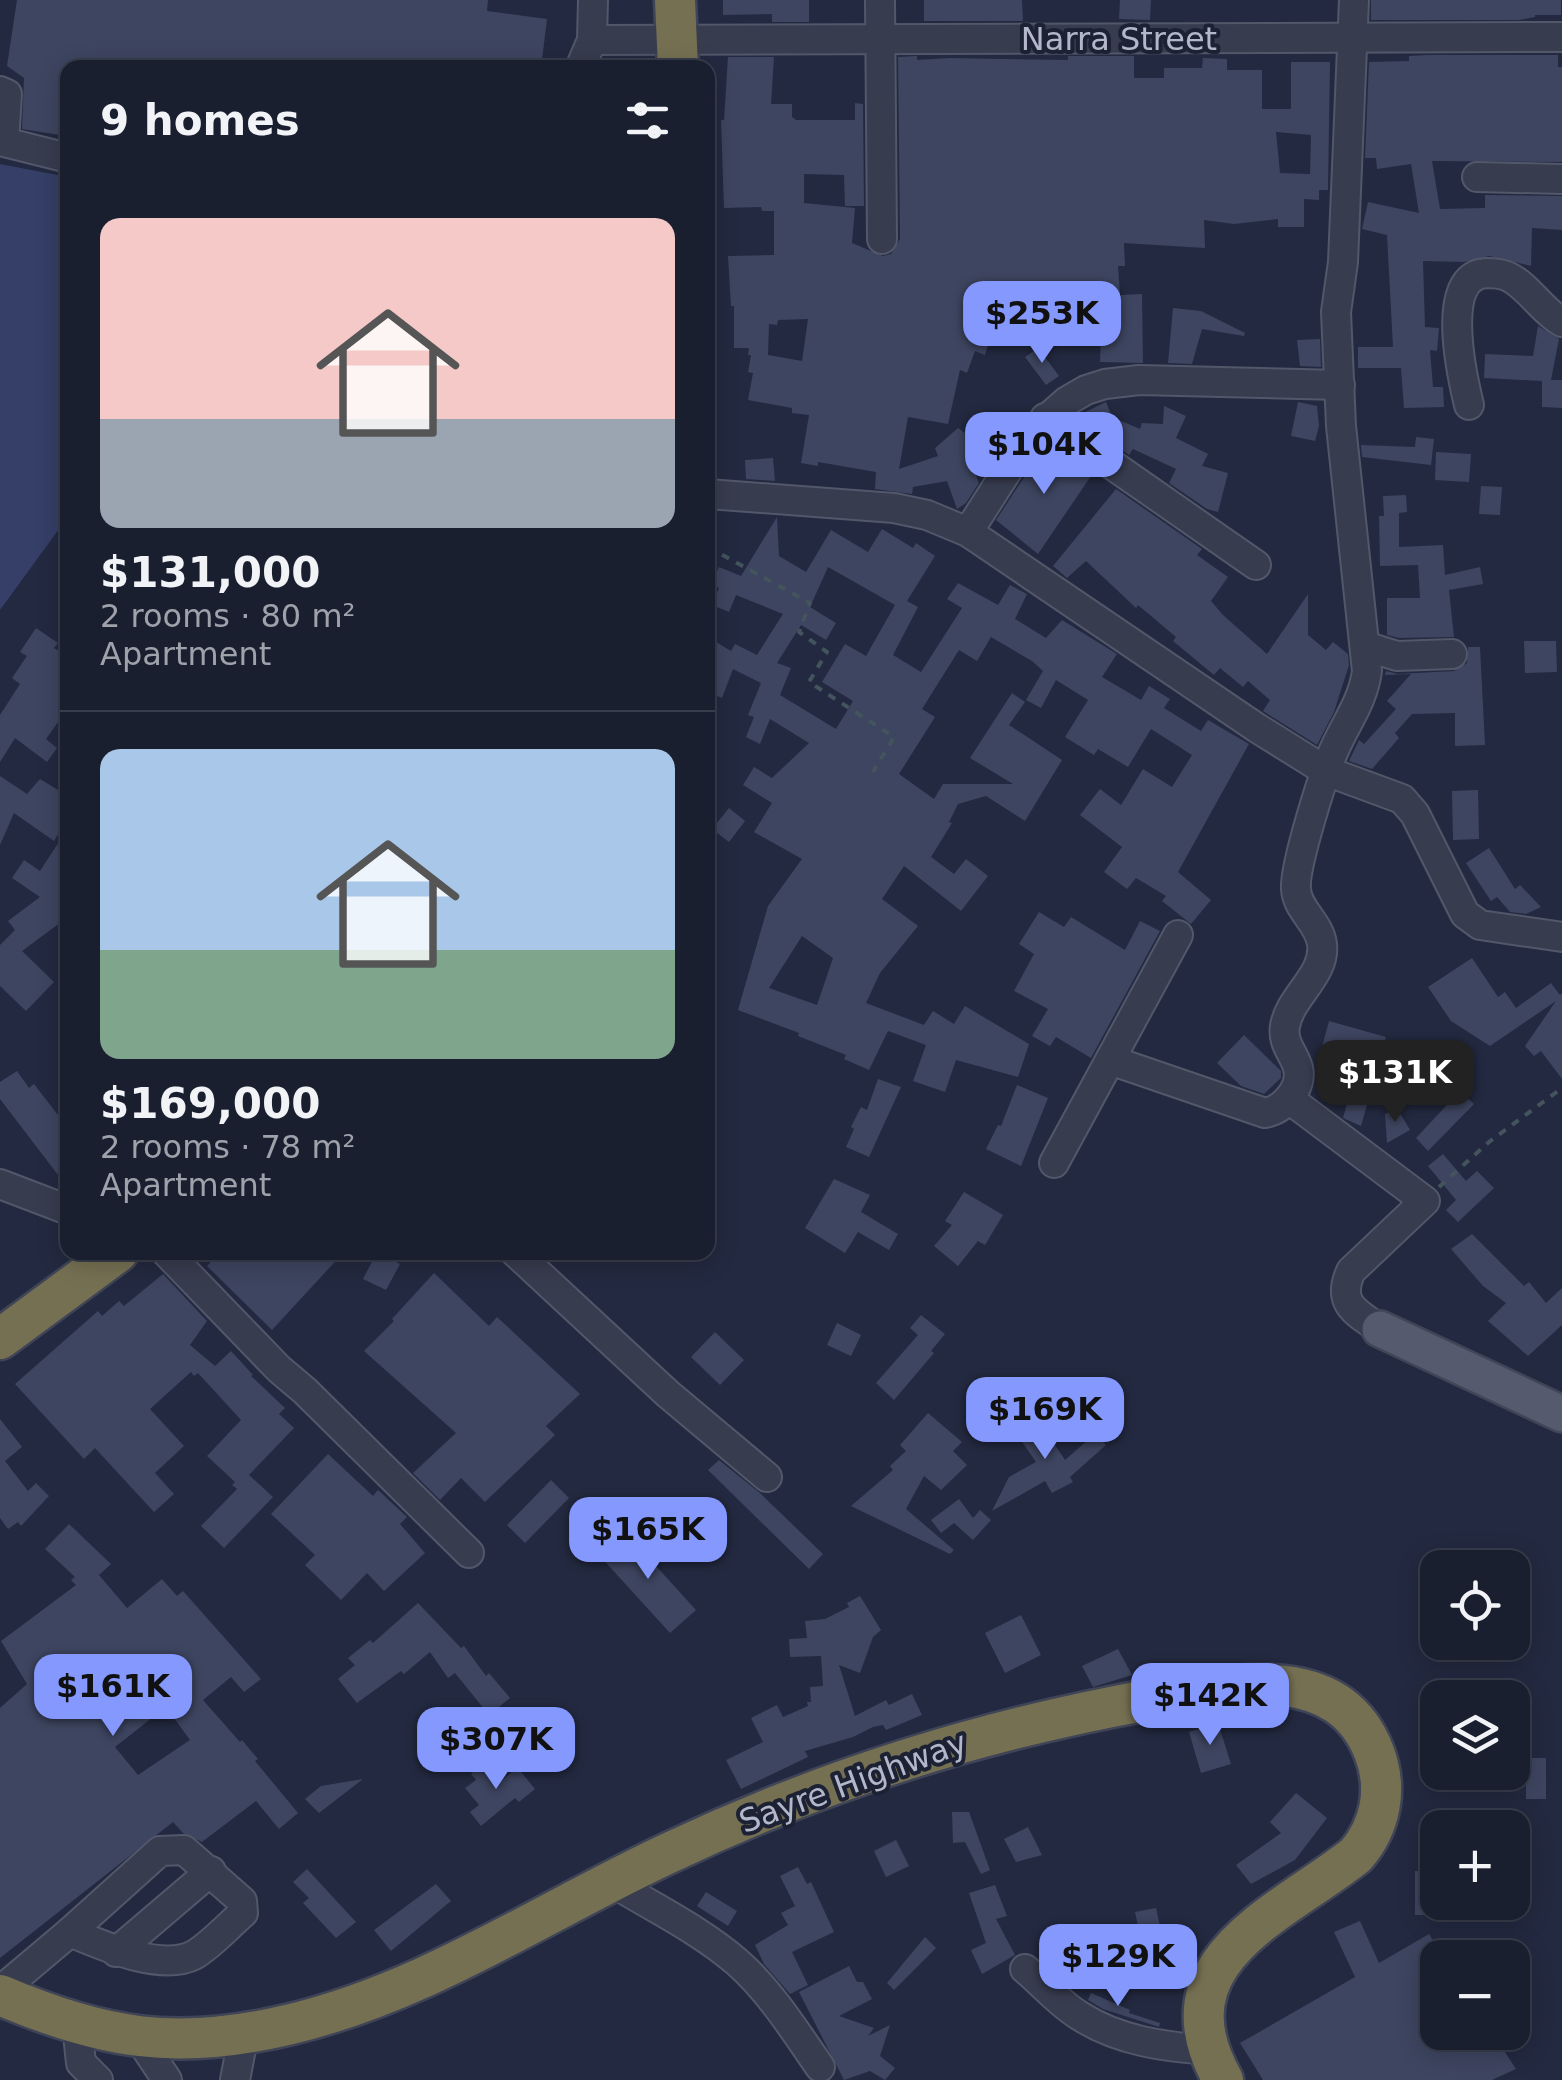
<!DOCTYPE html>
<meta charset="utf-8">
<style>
body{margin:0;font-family:"DejaVu Sans",sans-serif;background:#232738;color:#f1f3f6;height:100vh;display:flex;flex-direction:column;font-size:38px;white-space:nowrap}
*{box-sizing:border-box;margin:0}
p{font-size:32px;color:#9fa2ab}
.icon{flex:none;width:55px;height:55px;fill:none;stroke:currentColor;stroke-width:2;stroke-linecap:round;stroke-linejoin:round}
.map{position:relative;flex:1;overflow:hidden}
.side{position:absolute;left:60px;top:60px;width:655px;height:1200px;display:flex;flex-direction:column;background:#1a1f30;border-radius:20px;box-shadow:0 5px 25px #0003,0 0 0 2px #383d4c}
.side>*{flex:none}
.tools{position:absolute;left:1420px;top:1550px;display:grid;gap:20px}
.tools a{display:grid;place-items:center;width:110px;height:110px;border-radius:20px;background:#1a1f30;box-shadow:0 5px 25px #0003,0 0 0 2px #383d4c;font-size:50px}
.price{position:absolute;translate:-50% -85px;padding:0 22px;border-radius:20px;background:#8498fe;color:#111;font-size:32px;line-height:65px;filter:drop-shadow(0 2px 5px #0008)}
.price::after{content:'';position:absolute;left:50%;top:60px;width:30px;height:22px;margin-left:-15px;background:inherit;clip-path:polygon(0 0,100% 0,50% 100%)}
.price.active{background:#222;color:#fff}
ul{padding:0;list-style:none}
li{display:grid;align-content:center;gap:20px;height:530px;padding:0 40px}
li+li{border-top:2px solid #383d4c}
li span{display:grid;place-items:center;height:310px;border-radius:20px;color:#555}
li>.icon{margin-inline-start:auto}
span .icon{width:180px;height:180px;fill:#fffc;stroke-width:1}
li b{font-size:42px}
h2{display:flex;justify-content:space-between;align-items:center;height:120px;padding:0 40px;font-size:42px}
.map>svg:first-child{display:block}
.water{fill:#353f67}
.building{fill:#3e4560;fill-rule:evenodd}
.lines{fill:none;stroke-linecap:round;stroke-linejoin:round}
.minor-casing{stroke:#52576a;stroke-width:32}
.major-casing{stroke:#404558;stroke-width:40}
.highway-casing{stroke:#3f4457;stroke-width:45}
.path{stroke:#43545d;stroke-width:4;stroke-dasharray:8 8;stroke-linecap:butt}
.minor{stroke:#373c4f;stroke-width:28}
.major{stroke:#555a6f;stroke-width:35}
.highway{stroke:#767053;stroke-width:40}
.labels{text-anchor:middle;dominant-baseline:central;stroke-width:8;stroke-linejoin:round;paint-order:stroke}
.street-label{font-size:32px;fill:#b3b7ca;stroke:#1c2134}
</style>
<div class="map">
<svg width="1562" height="2080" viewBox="0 0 1562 2080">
<rect width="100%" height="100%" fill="#232940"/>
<!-- water -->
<polygon class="water" points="0,164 68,177 67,518 0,610"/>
<!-- building -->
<g class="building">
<polygon points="17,0 488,0 487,11 547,19 541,68 68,68 66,136 22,129 24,78 7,66"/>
<polygon points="723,0 809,0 809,22 772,22 772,14 723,15"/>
<polygon points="924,0 1022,0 1023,21 924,21"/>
<polygon points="1120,0 1151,0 1150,20 1119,19"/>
<polygon points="1371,0 1561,0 1561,15 1535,15 1535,17 1519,20 1371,20"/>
<polygon points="1428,55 1558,55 1558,67 1562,67 1562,162 1432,161 1440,209 1485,208 1485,195 1562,196 1562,230 1532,228 1531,266 1489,256 1464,262 1423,261 1425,327 1439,328 1437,351 1430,350 1433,387 1443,387 1444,407 1404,408 1401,368 1358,368 1358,347 1393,347 1387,235 1362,229 1368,202 1419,213 1411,164 1377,169 1376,158 1365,158 1369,62 1409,61 1409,56"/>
<path d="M917,56V60L949,58L1068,60V56H1134V78H1164V68H1202L1203,58L1227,59V70H1262V109H1291V62H1330L1328,190H1319V200L1304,199V227H1278V219L1234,224L1204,220L1205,248L1124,243L1125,266H1118L1120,295L1142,294L1143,363L1100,362L1102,306H1091V303L1055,304V309L1029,307L1030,318L999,320L997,295L970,290L965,318L994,326L985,355L975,351L967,373L960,370L948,424L908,417L899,469L938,456L935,448L958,428L980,444L970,460L979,483L966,503L957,509L947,481L913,487L912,494L875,489L876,472L818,462V466L801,463L809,415L792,413V408L748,400L753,373L748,372L751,355H748L749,348H734V306H731L728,256L774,255V211H762L761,207L724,208L721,120H724L728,57H774L771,104H792V117L796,120H855V103L863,104L864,206H845L844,175L804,174V203L855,208L852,243L883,256L891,254L900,239L898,57ZM1276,132L1311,135L1310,174L1280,173ZM808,319L802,361L768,355L769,324L777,325L778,320Z"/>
<polygon points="1173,308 1201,311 1245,333 1244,336 1202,329 1192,364 1168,363"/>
<polygon points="1538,326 1559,339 1551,380 1562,380 1562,408 1542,407 1542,381 1484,378 1485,354 1533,356"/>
<polygon points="1320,339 1321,367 1300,366 1297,340"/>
<polygon points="1038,348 1059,376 1046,385 1025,357"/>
<polygon points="1106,402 1112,417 1140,429 1142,423 1163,424 1164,406 1186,416 1176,438 1208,454 1202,466 1228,473 1218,512 1207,509 1169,483 1176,469 1133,449 1129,455 1075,417"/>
<polygon points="1298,402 1317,406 1319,426 1315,441 1291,436"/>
<polygon points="1416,437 1434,439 1431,465 1362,457 1361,445 1415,447"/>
<polygon points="1048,441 1093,473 1038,554 996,520"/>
<polygon points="1436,452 1471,454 1469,482 1435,480"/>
<polygon points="773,458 775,481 746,479 745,460"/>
<polygon points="1481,486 1502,487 1500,515 1479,514"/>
<polygon points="1116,489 1202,549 1197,555 1228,577 1211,601 1223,615 1267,654 1308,594 1308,635 1326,650 1333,642 1348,654 1349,665 1334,712 1317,745 1263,711 1270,700 1248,681 1243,687 1220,668 1214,675 1173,641 1176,637 1138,605 1136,608 1086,561 1067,578 1053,566"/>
<polygon points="1406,495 1407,512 1399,513 1399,547 1443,545 1445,575 1480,567 1483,584 1449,590 1454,637 1399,638 1387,635 1387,598 1420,598 1418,565 1380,566 1379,516 1384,516 1383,496"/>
<path d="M777,517L779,556L806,572L831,530L868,552L882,529L913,548L916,543L935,556L907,601L918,607L893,655L921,672L962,608L947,599L958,583L998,605L1010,585L1027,594L1015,619L1046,638L1062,620L1117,654L1102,677L1141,700L1149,686L1170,699L1164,708L1201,731L1208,720L1249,744L1178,872L1211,900L1191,924L1162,901L1166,896L1136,878L1127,889L1104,872L1122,847L1080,815L1100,789L1121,805L1143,769L1172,787L1192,755L1151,729L1128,767L1098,749L1094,755L1065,737L1088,700L1056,680L1041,708L1026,700L1043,671L1032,661L991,637L977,661L959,650L922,709L935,717L899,774L934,799L943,784H1013L970,758L1012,693L1025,702L1009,725L1062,760L1025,821L986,796L958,804L949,822L952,823L931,857L954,874L966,859L988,876L961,911L904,866L882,899L918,926L880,973L866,1003L924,1025L933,1011L954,1024L965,1006L1029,1044L1018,1077L956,1060L945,1092L913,1081L926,1045L888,1031L869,1070L844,1059L846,1055L798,1036L799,1033L738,1010L768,906L802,859L754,832L772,803L743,785L754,767L772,778L809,743L770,719L760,744L746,737L754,717L748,715L761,683L733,669L722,698L708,692V637L731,651L735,644L757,655L783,614L736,595L729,612L712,605L719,588L711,584L719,567L741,576ZM828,567L895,605L866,656L845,644L822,682L853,701L836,729L780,695L791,668L777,663L801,625L826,640L836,623L810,607ZM802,936L833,958L817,1005L769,988Z"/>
<polygon points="36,628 58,643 54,648 68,657 68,708 46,739 57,748 47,762 15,738 0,762 0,715 20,684 12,678 27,656 20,652"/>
<polygon points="1524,641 1556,641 1557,672 1525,673"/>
<polygon points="1468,647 1480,647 1485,745 1455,746 1455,713 1412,714 1395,733 1399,738 1372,769 1349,761 1359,740 1364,744 1396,709 1387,701 1411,674 1385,675 1386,671 1398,674 1454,671 1467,663"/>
<polygon points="0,776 27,794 40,779 68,796 60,812 68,818 54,841 14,813 0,845"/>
<polygon points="1478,790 1479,839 1453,840 1452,791"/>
<polygon points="729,808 745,821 729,842 712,829"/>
<polygon points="68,828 68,917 22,951 54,982 26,1011 0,986 0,945 15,930 8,921 40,897 12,878 24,860 40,871"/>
<polygon points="1489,848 1515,889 1520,885 1541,907 1526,914 1510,912 1497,897 1491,901 1466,863"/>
<polygon points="1039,912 1064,927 1071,917 1125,950 1140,921 1160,931 1091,1058 1056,1037 1050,1046 1032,1036 1048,1009 1014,991 1034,954 1019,944"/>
<polygon points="1472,958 1498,997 1505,992 1516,1008 1551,983 1560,995 1562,993 1562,1079 1541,1051 1534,1056 1525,1046 1556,1001 1490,1046 1451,1021 1428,987"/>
<polygon points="1329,1021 1386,1037 1381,1055 1350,1047 1345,1065 1319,1058"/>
<polygon points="1244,1035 1281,1071 1281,1078 1264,1094 1241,1086 1217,1063"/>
<polygon points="17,1071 29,1088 34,1084 68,1128 68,1188 0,1099 0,1082"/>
<polygon points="878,1079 901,1087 869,1157 846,1147 854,1129 851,1127 861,1107 867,1110"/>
<polygon points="1017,1085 1048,1098 1021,1166 986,1149 998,1125 1001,1126"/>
<polygon points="1460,1091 1474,1104 1428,1151 1416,1138"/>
<polygon points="1350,1093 1369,1098 1361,1126 1343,1118"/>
<polygon points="1397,1108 1410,1130 1387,1143 1385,1114"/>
<polygon points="1443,1154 1466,1181 1477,1171 1494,1188 1458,1222 1446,1210 1456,1200 1428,1166"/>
<polygon points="834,1179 870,1195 861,1212 898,1234 889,1250 858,1232 845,1253 805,1228"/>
<polygon points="964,1192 1003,1215 985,1245 978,1241 958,1266 934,1246 952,1225 945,1221"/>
<polygon points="1472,1234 1524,1286 1529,1282 1546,1303 1562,1288 1562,1325 1528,1356 1488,1321 1506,1303 1483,1286 1451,1249"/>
<polygon points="220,1252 344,1252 272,1330 207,1266"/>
<polygon points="377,1252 400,1264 386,1290 363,1279"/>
<polygon points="434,1273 489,1326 497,1317 580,1394 546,1426 555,1435 485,1502 461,1478 440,1500 413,1473 456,1433 364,1351 394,1321 392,1319"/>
<polygon points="163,1274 207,1321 190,1345 215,1366 231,1351 253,1375 251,1376 285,1408 279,1414 294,1428 249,1475 273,1497 224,1548 201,1526 237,1489 232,1485 235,1482 207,1456 241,1420 198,1373 194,1376 191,1372 150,1409 184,1446 155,1473 174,1494 154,1512 95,1448 84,1459 15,1384 98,1311 102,1316 119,1301 124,1306"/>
<polygon points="921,1315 945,1334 931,1351 934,1353 894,1400 876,1383 918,1335 910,1328"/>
<polygon points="837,1323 861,1335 851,1356 827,1345"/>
<polygon points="715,1332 744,1360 720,1385 691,1357"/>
<polygon points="928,1413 962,1442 953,1451 967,1465 941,1490 924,1476 906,1509 954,1550 950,1554 851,1506 893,1470 890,1466 906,1451 900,1445"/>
<polygon points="1019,1417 1043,1427 1065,1460 1096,1433 1106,1445 1070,1477 1073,1482 1052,1493 1045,1481 992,1511 1009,1477 1036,1462 1018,1436 1012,1434"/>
<polygon points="0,1419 22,1447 5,1461 28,1491 36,1483 49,1496 21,1526 18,1522 8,1529 0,1518"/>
<polygon points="328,1454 373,1496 378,1490 407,1517 400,1524 425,1553 384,1591 367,1573 341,1600 305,1565 315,1555 271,1514"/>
<polygon points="719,1460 760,1493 823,1554 809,1569 708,1470"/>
<polygon points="551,1480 569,1498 525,1543 507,1525"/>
<polygon points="959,1499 973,1518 980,1510 991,1520 973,1540 954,1523 941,1533 931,1520"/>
<path d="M69,1524L111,1564L99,1575L127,1608L162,1579L177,1596L183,1591L261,1679L244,1692L231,1677L203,1700L240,1742L242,1740L258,1759L255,1761L298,1813L279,1829L256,1801L202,1842L183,1833L173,1822L0,1958V1708L27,1684L1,1641L76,1585L71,1580L75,1577L45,1549ZM166,1707L190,1740L138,1775L115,1747Z"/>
<polygon points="625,1532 696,1610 670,1633 599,1555"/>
<polygon points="860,1596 881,1630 873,1637 860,1673 839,1665 855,1716 886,1700 889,1705 912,1694 922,1715 886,1730 883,1725 873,1727 853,1737 805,1751 808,1757 741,1789 726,1760 763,1742 751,1718 777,1705 783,1717 808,1706 807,1702 811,1702 810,1687 823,1686 821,1656 790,1657 789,1639 807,1638 805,1621 825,1619 849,1607 847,1603"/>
<polygon points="418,1603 461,1648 464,1646 486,1676 489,1673 510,1698 489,1715 455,1673 448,1678 430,1652 404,1674 401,1671 357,1703 338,1679 355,1665 348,1658 370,1640 373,1643"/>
<polygon points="1021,1615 1041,1655 1005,1673 985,1633"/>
<polygon points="1118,1649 1132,1675 1093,1687 1082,1666"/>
<polygon points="1218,1723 1231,1764 1201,1773 1189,1732"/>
<rect x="1526" y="1758" width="20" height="41"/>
<polygon points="485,1762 501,1781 517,1767 535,1789 519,1802 515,1798 481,1826 470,1812 479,1805 465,1788 476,1780 471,1774"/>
<polygon points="363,1779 319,1813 305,1799 321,1786"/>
<polygon points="1296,1793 1327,1818 1295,1860 1251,1884 1236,1865 1281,1833 1270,1822"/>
<polygon points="952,1812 969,1812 990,1870 981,1874 965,1842 953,1843"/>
<polygon points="1028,1827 1042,1855 1016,1862 1004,1839"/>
<polygon points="896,1840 909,1866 886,1877 874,1851"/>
<polygon points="798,1867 807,1884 811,1882 834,1932 792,1952 808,1985 790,1994 764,1964 755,1945 788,1925 781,1913 795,1906 780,1876"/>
<polygon points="307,1869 356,1922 336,1938 303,1903 309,1898 293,1882"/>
<rect x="1415" y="1871" width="23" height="44"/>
<polygon points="436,1884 451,1901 391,1951 374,1930"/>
<polygon points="995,1885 1007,1916 996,1919 1015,1955 982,1974 971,1950 986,1943 969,1893"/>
<polygon points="706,1892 737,1911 728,1926 697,1906"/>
<polygon points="1156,1908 1162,1935 1141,1940 1135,1912"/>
<polygon points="1360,1921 1379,1963 1429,1934 1444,1958 1438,1958 1438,2032 1492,2032 1516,2069 1492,2080 1263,2080 1240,2043 1355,1977 1334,1932"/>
<polygon points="925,1937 936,1948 894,1990 887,1983"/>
<polygon points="849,1966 857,1982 863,1982 872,1999 839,2016 874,2028 868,2036 890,2025 880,2056 895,2068 885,2080 870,2071 844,2080 799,1992"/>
<polygon points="1091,1993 1130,2010 1129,2013 1160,2023 1159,2027 1103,2009 1088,2000"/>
</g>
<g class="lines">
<!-- minor casing -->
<g class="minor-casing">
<g id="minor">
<polyline points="593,0 592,40 1562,37"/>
<polyline points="880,0 882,239"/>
<polyline points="580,68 592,40"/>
<polyline points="0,91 7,94 4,142 68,158"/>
<polyline points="1477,177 1562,179"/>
<path d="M1469,405C1462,376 1439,275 1486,273C1492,273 1503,274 1509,277C1529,287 1543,312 1562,322"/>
<polyline points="1045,418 1256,565"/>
<polyline points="708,494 894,508 927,515 968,532 1257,728 1326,771 1402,799 1415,814 1465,914 1480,925 1562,937"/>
<polyline points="968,532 1032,432 1067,401 1086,390 1105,384 1139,380 1340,385"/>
<polyline points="1365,646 1397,656 1452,654"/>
<path d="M1110,1060L1265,1113C1283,1110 1303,1088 1298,1068C1294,1053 1282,1044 1285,1026C1290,996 1326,975 1322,944C1319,922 1297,910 1296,889C1294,867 1324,771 1335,748C1347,721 1363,701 1367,671L1341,426L1336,312L1343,262L1354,0"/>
<path d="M1289,1099L1425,1201L1351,1271C1336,1304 1356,1312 1380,1329"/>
<polyline points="1054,1163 1178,935"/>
<polyline points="0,1184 68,1210"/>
<polyline points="166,1252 279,1369 305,1391 469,1553"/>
<polyline points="515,1252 668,1394 767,1477"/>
<path d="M184,1850L242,1901L243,1913C228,1926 211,1945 194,1955C161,1972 101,1945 70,1932L160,1851Z"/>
<path d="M612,1882C654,1908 700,1930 737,1962C770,1991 795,2031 820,2067"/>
<polyline points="116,1952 211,1871"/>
<path d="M1025,1969C1043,1984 1060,2004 1080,2016C1119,2041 1165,2047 1210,2050"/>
<polyline points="0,1991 70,1932"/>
<polyline points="77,2025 81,2063 98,2080"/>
<polyline points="139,2038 167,2080"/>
<polyline points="235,2080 244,2033"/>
</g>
</g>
<!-- major casing -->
<g class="major-casing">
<polyline id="major" points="1380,1329 1562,1414"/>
</g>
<!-- highway casing -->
<g class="highway-casing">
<g id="highway">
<polyline points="675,0 678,68"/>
<polyline points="0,1339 118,1252"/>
<path d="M0,1995C103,2039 176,2051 287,2025C425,1993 544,1911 671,1852C823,1780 982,1730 1148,1700C1224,1686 1337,1657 1374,1752C1388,1788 1381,1826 1356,1855C1282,1914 1155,1960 1223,2080"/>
</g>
</g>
<!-- path -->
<g class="path">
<polyline points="708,547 810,603 799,632 827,652 809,682 894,737 873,772"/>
<polyline points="1439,1187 1489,1142 1562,1088"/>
</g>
<!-- minor -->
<use href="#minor" class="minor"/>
<!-- major -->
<use href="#major" class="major"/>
<!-- highway -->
<use href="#highway" class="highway"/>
</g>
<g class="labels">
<!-- street labels -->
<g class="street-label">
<text x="1119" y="39">Narra Street</text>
<text transform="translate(853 1782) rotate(-20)">Sayre Highway</text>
</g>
</g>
</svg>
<div class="tools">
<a><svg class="icon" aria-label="locate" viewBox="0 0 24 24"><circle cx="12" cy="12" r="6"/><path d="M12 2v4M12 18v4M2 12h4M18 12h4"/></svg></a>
<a><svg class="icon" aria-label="layers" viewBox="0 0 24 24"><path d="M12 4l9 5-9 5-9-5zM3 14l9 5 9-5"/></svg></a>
<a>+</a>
<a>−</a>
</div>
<b class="price" style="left:1042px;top:366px">$253K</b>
<b class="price" style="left:1044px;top:497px">$104K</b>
<b class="price active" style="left:1395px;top:1125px">$131K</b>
<b class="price" style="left:1045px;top:1462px">$169K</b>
<b class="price" style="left:648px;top:1582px">$165K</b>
<b class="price" style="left:113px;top:1739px">$161K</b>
<b class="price" style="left:1210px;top:1748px">$142K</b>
<b class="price" style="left:496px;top:1792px">$307K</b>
<b class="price" style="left:1118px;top:2009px">$129K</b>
<section class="side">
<h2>9 homes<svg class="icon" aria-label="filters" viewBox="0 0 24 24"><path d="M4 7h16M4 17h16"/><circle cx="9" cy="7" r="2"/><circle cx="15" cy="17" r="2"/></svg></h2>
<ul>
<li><span style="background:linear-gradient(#f6c9c9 65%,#9aa5b1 0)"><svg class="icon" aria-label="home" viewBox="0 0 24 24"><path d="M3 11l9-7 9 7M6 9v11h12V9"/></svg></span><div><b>$131,000</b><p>2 rooms · 80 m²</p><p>Apartment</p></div></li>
<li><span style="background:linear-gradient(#a9c7e8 65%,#7fa58c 0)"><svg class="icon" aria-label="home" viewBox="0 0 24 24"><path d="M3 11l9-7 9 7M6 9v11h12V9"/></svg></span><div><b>$169,000</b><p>2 rooms · 78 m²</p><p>Apartment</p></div></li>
</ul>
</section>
</div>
